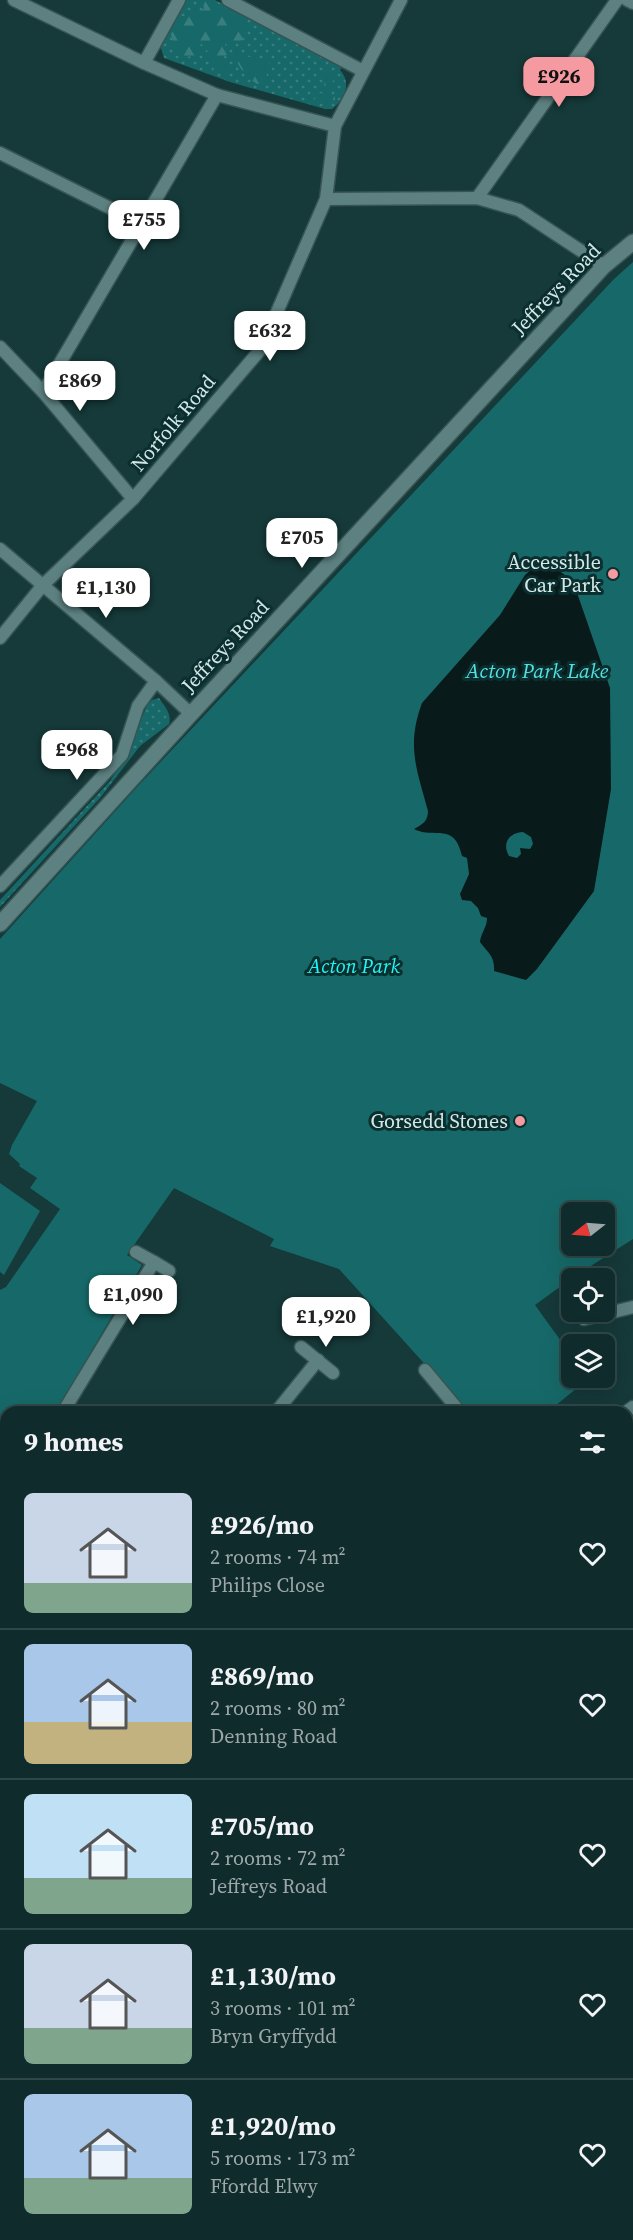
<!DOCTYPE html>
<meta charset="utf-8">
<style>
body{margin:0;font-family:"Source Serif 4",serif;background:#1e3737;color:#f1f3f6;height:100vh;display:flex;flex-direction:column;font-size:22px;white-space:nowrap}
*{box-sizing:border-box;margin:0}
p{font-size:20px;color:#9ca7a9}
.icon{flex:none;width:33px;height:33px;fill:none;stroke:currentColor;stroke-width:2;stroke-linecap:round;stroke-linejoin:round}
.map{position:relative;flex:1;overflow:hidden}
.drawer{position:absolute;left:0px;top:1406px;width:633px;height:836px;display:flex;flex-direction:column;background:#102b2b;border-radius:18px 18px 0 0;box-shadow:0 6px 24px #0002,0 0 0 2px #304747}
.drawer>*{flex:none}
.needle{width:39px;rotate:253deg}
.controls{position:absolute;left:561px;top:1202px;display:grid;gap:12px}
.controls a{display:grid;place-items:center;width:54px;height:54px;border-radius:9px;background:#102b2b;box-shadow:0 6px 24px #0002,0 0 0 2px #304747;font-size:30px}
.price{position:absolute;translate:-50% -51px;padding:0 14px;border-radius:12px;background:#fff;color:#222;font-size:20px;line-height:39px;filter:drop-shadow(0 2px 3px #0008)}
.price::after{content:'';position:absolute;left:50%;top:36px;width:18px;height:14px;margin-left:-9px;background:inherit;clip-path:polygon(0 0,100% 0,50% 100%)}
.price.current{background:#f49aa0;color:#111}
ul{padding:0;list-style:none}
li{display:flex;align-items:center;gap:18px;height:150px;padding:0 24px}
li+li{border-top:2px solid #304747}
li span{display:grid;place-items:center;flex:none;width:168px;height:120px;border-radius:9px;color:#555}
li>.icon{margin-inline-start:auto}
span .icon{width:72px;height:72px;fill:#fffc;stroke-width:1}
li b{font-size:26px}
h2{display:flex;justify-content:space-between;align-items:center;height:72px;padding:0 24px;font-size:26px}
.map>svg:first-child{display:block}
.built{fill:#184747}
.grass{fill:url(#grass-dots)}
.forest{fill:url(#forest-firs)}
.park{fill:#176969;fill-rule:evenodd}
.water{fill:#091a1a;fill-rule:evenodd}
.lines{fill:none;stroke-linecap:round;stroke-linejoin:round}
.street-casing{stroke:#375454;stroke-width:15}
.secondary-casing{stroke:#375454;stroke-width:18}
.street{stroke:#5d8080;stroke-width:12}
.secondary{stroke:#5d8080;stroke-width:15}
.poi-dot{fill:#f49aa0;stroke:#0b2f2f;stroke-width:2}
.labels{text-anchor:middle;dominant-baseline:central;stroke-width:6;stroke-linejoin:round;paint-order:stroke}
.street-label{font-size:20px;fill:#d5e8e8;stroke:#0b2f2f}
.poi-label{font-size:20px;fill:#d5e8e8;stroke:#0b2f2f;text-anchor:end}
.park-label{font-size:20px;font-style:italic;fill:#20f7f8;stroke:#0b2f2f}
.water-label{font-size:21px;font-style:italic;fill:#54dfe0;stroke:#0b2f2f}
</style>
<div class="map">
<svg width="633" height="2240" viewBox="0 0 633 2240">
<defs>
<pattern id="grass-dots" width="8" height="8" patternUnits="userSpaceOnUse" patternTransform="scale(1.5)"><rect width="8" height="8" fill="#176969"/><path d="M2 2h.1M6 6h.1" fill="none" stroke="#387e7e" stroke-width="1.8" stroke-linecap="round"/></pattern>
<pattern id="forest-firs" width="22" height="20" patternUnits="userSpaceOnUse" patternTransform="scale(1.5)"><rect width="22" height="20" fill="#176969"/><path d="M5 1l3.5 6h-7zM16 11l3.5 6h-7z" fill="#387e7e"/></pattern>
</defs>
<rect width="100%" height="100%" fill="#163939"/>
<!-- built -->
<polygon class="built" points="633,1624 633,1770 627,1766 627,1635"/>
<!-- grass -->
<g class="grass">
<path d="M183,0H215L342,67L340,70C352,83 345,99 332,109H325L230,82L164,58L160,45Z"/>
<path d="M159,698C165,707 172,714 169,724L140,746L100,798L0,907V900L110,781L126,756L147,705L152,700Z"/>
</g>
<!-- forest -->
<g class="forest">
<polygon points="211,0 242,17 247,32 241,41 225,44 228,54 219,60 226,66 228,70 222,73 214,70 205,45 201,44 197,56 180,57 175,50 170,31 174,22 181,16 187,16 190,13 204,9 203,2"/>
<path d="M235,46L245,56L269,61L265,71L267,75V80L258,84C246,79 235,62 232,49Z"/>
<polygon points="331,69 337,77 332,82 334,84 330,90 324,88 325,71"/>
<polygon points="320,93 335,96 335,100 314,104 312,102"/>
<polygon points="155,2235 174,2235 182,2239 186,2235 196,2235 202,2240 157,2240"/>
</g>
<!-- park -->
<g class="park">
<path d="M633,262V1239L572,1278L535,1305L571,1355L572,1377L589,1378L549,1411H467L339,1269L270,1246L274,1239L174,1188L127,1255L142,1265L56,1411L6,1412V1478L0,1485V1290L6,1287L60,1209L30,1188L37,1178L19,1166L20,1164L9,1154L12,1145L37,1101L0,1083V939L137,787L614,279ZM572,1212H604V1245H572Z"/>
<polygon points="0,1183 40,1211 4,1275 0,1272"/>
</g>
<!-- water -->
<path class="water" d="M535,566C553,565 566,572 575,587L610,688L611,789L594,891L537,969L526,980L494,971C495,956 488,953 480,942C481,932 487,928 487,918L481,916L478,908L471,901L462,900L460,894L469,874L467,858L462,856C454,821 436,840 414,829C423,824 428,821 428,811C417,770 406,746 422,703L500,615L525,575ZM523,832L531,837L533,844L530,849L520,848L521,854L517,858L509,856C502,844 508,833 523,832Z"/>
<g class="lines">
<!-- street casing -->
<g class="street-casing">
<g id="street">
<polyline points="14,0 144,63 217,95 335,126"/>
<polyline points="228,0 363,71"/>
<polyline points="627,0 633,3"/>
<polyline points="144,63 179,0"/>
<polyline points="0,153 142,224"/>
<polyline points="477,198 617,0"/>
<polyline points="326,199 477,198 519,210 604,266"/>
<polyline points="0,347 43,392 133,499"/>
<polyline points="43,392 217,95"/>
<polyline points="0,549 156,681 191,714"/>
<polyline points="0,638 43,585 133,499 261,349 326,199 335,126 401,0"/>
<polyline points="0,886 122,755 138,706 156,681"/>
<polyline points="154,1262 169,1271"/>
<polyline points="584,1319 633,1307"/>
<polyline points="301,1347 333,1373"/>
<polyline points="425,1370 460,1412"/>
<polyline points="63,1412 154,1262 136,1252"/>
<polyline points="276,1412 318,1360"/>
<polyline points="626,1412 633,1407"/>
<polyline points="0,1493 6,1486"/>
<polyline points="627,1531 633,1529"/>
<polyline points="627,2088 628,2084"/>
<polyline points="627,2108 632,2115"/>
<polyline points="412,2235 412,2240"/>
<polyline points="564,2235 564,2240"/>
<polyline points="232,2240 234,2235"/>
</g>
</g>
<!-- secondary casing -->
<g class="secondary-casing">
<g id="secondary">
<polyline points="0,924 191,714 604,266 633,242"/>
<polyline points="0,1670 6,1670"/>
<polyline points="627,1829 633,1832"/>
</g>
</g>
<!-- street -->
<use href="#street" class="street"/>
<!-- secondary -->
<use href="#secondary" class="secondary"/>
</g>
<!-- markers -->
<g class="poi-dot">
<circle cx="613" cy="574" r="6"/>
<circle cx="520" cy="1121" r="6"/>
</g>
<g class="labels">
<!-- street labels -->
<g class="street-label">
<text transform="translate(556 289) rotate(-46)">Jeffreys Road</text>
<text transform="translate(173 423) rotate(-50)">Norfolk Road</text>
<text transform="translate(225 646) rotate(-47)">Jeffreys Road</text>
</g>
<!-- poi labels -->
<g class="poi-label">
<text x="601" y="562">Accessible<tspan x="601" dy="23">Car Park</tspan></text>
<text x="508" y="1121">Gorsedd Stones</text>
</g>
<!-- park labels -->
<g class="park-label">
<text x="354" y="966">Acton Park</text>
</g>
<!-- water labels -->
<g class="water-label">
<text x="537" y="670">Acton Park Lake</text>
</g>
</g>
</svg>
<div class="controls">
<a><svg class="needle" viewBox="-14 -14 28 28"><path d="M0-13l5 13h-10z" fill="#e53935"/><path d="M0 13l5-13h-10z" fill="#9ca7a9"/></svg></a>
<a><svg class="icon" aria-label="locate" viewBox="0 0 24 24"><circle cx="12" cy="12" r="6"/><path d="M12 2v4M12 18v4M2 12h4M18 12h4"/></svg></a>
<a><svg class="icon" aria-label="layers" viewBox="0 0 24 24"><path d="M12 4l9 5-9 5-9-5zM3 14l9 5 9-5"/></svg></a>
</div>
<b class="price current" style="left:559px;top:108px">£926</b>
<b class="price" style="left:144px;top:251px">£755</b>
<b class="price" style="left:270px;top:362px">£632</b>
<b class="price" style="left:80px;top:412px">£869</b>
<b class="price" style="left:302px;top:569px">£705</b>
<b class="price" style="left:106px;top:619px">£1,130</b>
<b class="price" style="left:77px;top:781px">£968</b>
<b class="price" style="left:133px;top:1326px">£1,090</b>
<b class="price" style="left:326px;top:1348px">£1,920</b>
<section class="drawer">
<h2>9 homes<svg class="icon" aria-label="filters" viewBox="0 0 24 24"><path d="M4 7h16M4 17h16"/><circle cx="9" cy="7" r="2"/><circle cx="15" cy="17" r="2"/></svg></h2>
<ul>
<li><span style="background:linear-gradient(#c9d6e8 75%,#7fa58c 0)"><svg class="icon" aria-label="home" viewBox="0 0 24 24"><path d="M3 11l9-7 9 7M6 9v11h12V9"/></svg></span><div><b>£926/mo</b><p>2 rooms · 74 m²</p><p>Philips Close</p></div><svg class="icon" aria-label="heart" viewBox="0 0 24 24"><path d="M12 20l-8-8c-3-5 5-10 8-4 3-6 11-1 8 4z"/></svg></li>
<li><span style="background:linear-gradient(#a9c7e8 65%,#c2b280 0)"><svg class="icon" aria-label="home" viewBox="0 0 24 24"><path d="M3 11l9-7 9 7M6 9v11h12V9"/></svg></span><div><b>£869/mo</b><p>2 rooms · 80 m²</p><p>Denning Road</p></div><svg class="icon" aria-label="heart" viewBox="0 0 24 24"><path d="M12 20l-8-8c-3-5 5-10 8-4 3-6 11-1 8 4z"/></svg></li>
<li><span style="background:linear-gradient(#bfe0f5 70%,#7fa58c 0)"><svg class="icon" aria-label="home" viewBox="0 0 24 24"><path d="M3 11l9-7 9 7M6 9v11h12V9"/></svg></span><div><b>£705/mo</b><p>2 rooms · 72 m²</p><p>Jeffreys Road</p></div><svg class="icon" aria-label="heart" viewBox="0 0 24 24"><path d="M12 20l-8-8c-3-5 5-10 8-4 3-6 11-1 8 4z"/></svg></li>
<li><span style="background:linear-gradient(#c9d6e8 70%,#7fa58c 0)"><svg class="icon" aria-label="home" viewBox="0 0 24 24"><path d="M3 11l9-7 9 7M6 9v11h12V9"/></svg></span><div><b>£1,130/mo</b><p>3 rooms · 101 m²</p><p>Bryn Gryffydd</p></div><svg class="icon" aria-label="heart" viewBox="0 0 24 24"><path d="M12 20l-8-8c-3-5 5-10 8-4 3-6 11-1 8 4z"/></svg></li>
<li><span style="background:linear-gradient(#a9c7e8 70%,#7fa58c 0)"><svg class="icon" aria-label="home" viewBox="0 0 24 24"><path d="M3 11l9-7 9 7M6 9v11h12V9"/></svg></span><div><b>£1,920/mo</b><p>5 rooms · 173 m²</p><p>Ffordd Elwy</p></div><svg class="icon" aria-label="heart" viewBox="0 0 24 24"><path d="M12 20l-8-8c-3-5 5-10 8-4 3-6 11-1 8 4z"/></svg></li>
</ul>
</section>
</div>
